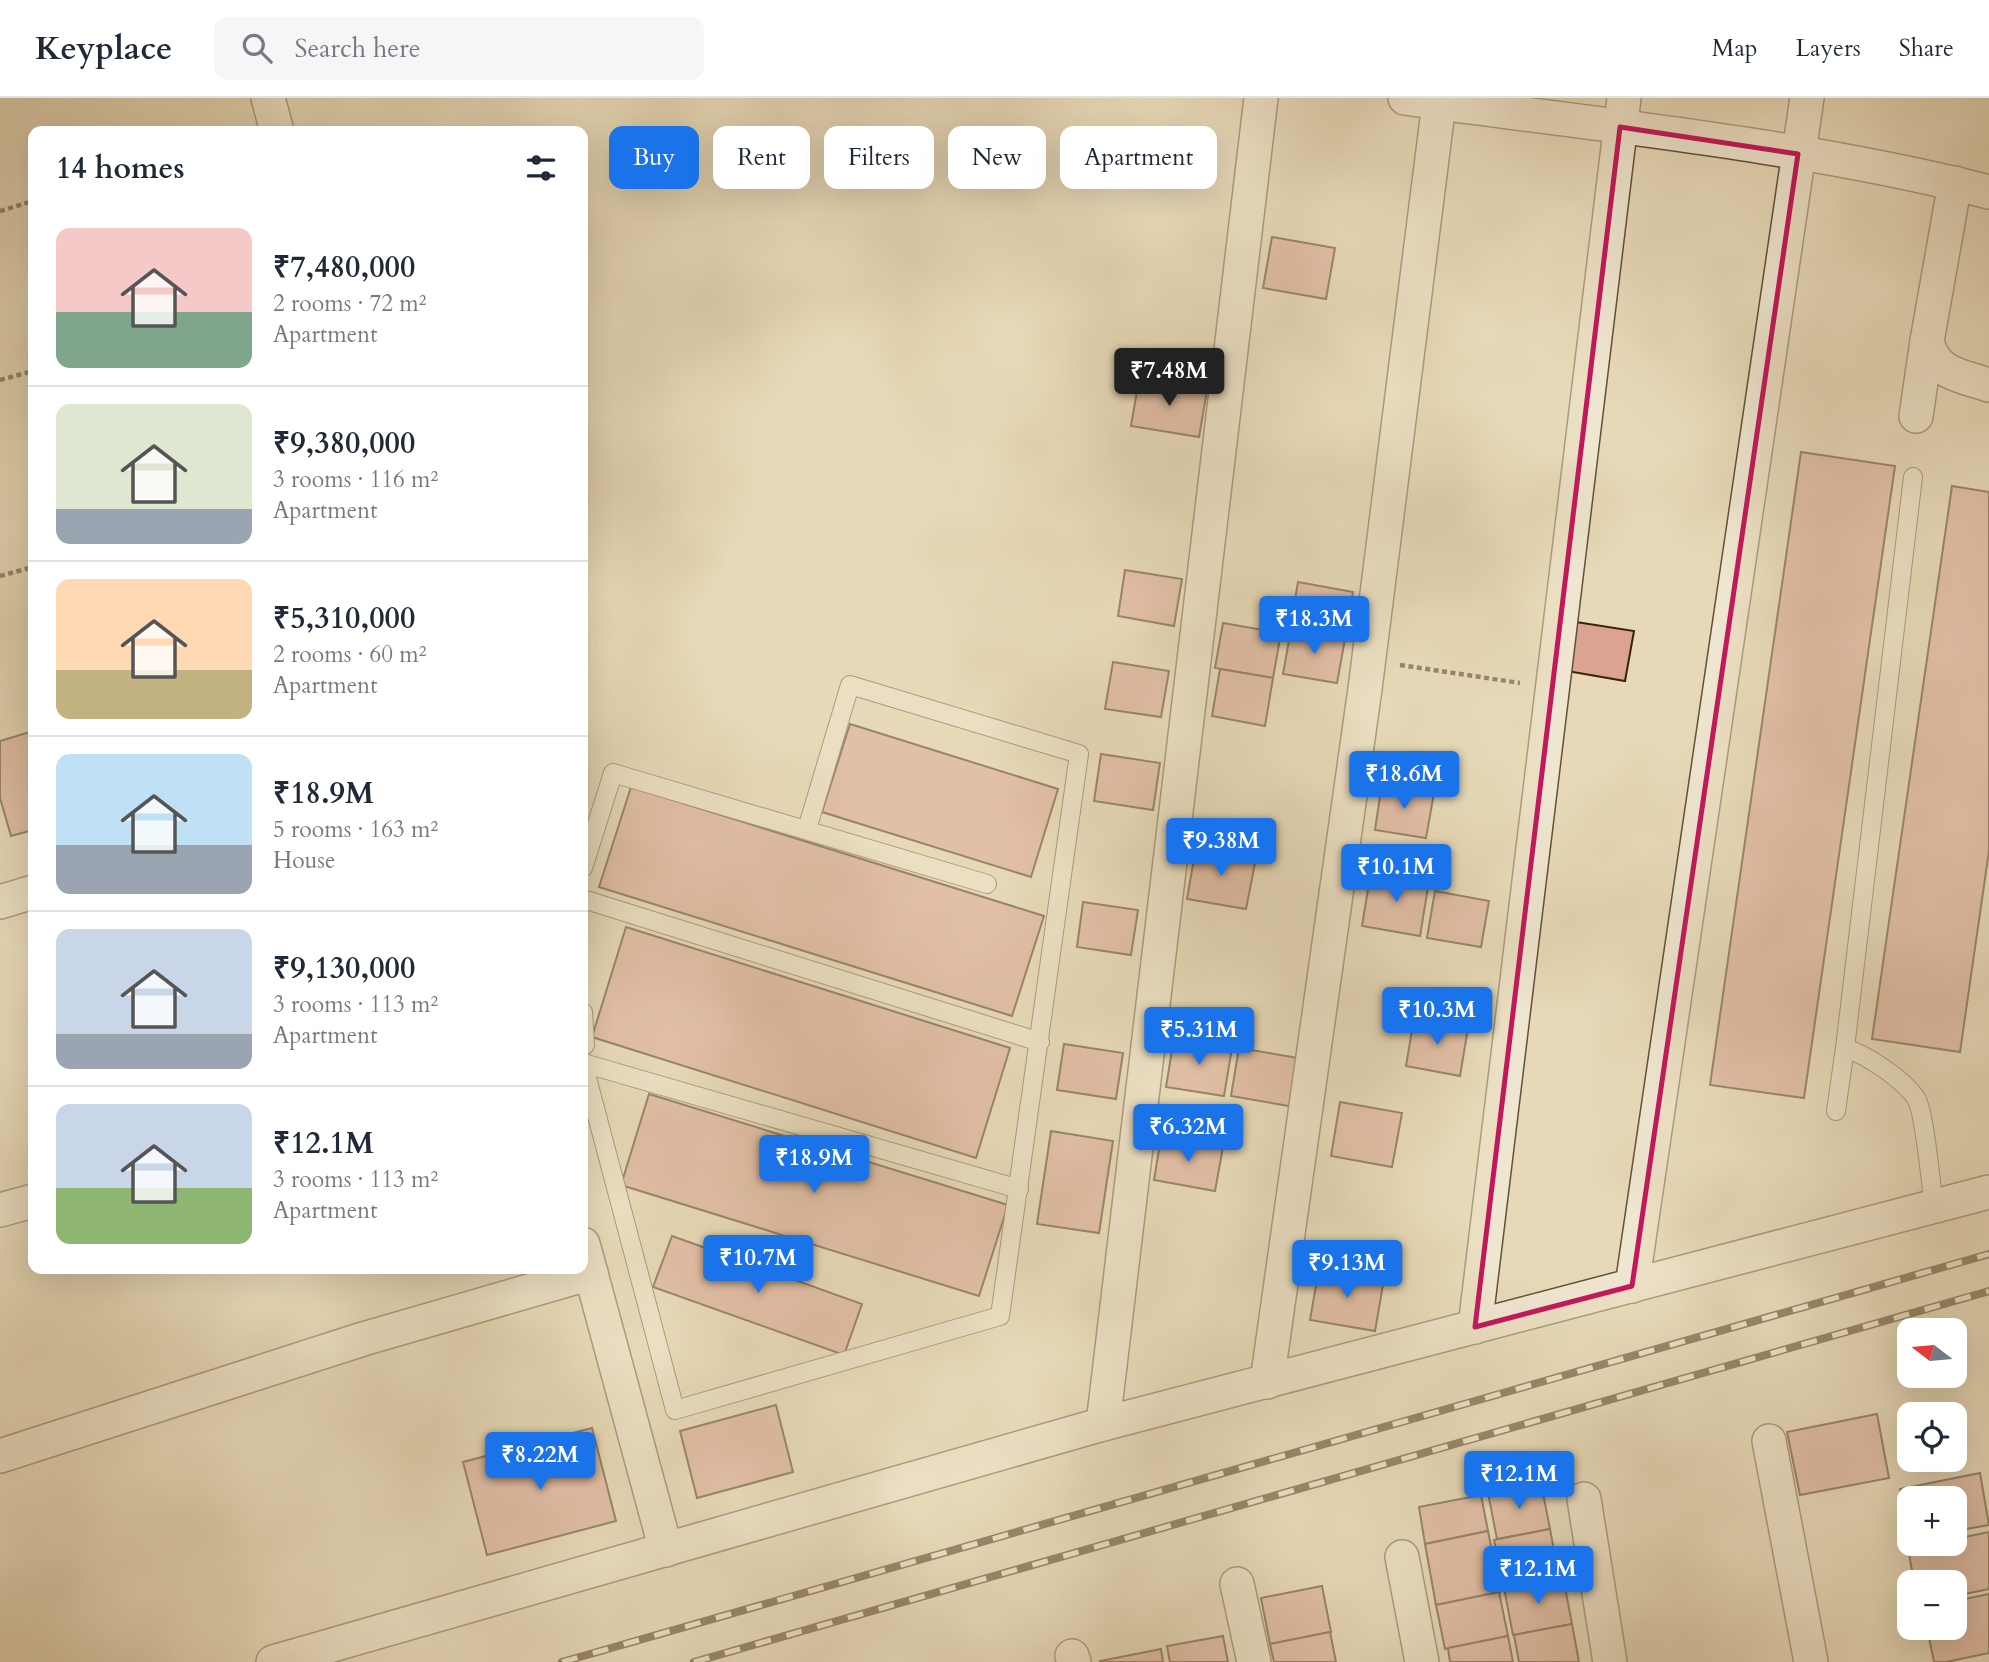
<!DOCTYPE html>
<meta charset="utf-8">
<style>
body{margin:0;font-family:Cardo,serif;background:#f6f6f7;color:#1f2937;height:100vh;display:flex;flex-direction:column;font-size:26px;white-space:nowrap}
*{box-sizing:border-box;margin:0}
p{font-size:23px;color:#747a83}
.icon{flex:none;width:38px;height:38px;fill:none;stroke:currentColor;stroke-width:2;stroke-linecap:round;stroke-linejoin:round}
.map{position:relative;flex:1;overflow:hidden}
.panel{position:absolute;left:28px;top:28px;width:560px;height:1148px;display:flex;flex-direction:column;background:#fff;border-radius:14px;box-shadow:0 7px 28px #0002}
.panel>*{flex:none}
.banner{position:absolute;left:609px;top:28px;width:665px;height:63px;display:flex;gap:14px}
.needle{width:46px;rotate:286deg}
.controls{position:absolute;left:1897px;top:1220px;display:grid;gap:14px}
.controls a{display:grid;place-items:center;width:70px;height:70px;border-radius:14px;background:#fff;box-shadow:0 7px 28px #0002;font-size:35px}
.price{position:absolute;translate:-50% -60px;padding:0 16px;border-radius:7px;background:#1a73e8;color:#fff;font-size:23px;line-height:46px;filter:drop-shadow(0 2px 4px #0008)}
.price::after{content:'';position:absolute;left:50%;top:42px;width:21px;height:16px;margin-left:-10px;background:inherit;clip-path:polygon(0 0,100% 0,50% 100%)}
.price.selected{background:#222;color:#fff}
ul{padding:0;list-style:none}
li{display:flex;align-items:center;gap:21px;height:175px;padding:0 28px}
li+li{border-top:2px solid #e0e1e3}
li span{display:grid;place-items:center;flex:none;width:196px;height:140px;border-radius:14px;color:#555}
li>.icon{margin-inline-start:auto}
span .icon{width:84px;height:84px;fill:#fffc;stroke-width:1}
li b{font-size:30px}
h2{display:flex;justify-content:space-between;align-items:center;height:84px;padding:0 28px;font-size:30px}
.tag{padding:0 24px;border-radius:14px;background:#fff;box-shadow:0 7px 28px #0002;font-size:24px;line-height:63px}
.tag.selected{background:#1a73e8;color:#fff}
header{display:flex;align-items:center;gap:42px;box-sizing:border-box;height:98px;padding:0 35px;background:#fff;border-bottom:2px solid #e0e1e3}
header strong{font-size:33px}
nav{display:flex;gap:38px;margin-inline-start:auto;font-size:24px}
.search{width:490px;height:63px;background:#f6f6f7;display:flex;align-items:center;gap:18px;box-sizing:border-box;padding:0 24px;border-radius:14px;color:#747a83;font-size:26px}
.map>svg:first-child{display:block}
.building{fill:#dca292;stroke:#37240a;stroke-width:2}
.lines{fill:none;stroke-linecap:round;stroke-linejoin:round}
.lane-casing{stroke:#635136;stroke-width:20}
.street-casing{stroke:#635136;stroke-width:36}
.path{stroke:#37240a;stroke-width:4.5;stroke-dasharray:5 3.5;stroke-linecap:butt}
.lane{stroke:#efe6d1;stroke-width:18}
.street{stroke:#efe6d1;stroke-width:33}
.rail-casing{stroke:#37240a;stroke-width:8}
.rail{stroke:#efe6d1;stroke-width:5;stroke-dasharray:16;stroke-linecap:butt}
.marked{fill:none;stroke:#c2185b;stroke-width:5;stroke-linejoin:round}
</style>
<header>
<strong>Keyplace</strong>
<div class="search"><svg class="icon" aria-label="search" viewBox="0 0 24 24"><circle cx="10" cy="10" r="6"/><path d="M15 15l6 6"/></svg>Search here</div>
<nav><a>Map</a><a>Layers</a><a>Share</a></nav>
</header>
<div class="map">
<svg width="1989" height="1564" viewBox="0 0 1989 1564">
<rect width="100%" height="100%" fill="#e7d9b8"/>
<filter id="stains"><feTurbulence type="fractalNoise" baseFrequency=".00286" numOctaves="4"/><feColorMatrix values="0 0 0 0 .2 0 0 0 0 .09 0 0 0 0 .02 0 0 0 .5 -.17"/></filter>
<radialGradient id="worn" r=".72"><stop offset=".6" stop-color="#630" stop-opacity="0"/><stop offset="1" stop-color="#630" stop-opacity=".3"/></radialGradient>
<!-- building -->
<g class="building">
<polygon points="1272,139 1335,150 1326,201 1263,190"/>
<polygon points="1139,281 1207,292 1199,339 1131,328"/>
<polygon points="1801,354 1895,368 1804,1000 1710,987"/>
<polygon points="1952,388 1989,394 1989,753 1960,954 1872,941"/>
<polygon points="1125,472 1182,481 1174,528 1118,518"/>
<polygon points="1298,484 1353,494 1345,541 1290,531"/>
<polygon points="1576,524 1634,533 1625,583 1567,573"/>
<polygon points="1223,525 1281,535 1273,580 1215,570"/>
<polygon points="1291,531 1345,541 1337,585 1283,576"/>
<polygon points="1113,564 1169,573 1161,619 1105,611"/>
<polygon points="1220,571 1273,580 1265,628 1212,618"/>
<polygon points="850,626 1058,691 1031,779 822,714"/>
<polygon points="33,633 33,732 11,738 0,700 0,643"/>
<polygon points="1101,656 1160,665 1153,712 1094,703"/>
<polygon points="1382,685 1434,695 1426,740 1375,732"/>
<polygon points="631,689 1044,818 1012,918 599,789"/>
<polygon points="1196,749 1256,760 1246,811 1187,801"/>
<polygon points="1371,773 1429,783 1420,838 1362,828"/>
<polygon points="1435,793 1489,803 1481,849 1427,840"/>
<polygon points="1083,804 1138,812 1131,857 1077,849"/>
<polygon points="626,829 1010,950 976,1060 592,939"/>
<polygon points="1414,920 1468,930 1460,978 1406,968"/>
<polygon points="1174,940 1232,950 1224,998 1166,989"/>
<polygon points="1064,946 1123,955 1116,1001 1057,992"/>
<polygon points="1239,950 1298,960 1289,1008 1231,998"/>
<polygon points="649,996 1008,1107 979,1198 621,1087"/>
<polygon points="1340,1004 1402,1015 1392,1069 1331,1058"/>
<polygon points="1051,1033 1113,1043 1099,1135 1037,1126"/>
<polygon points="1161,1039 1223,1049 1215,1093 1154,1082"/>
<polygon points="672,1138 862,1206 844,1257 653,1189"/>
<polygon points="1319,1170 1384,1181 1375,1233 1310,1222"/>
<polygon points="776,1307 793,1374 697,1400 680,1333"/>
<polygon points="1877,1316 1889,1380 1800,1397 1787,1334"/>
<polygon points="592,1330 616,1423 487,1457 463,1364"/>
<polygon points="1980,1375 1989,1427 1955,1433 1955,1400 1909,1400 1909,1437 1900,1391"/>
<polygon points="1541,1385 1550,1431 1497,1441 1488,1395"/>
<polygon points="1481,1397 1488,1433 1425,1446 1419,1409"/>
<polygon points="1550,1431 1559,1479 1504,1490 1494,1442"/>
<polygon points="1488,1433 1500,1494 1436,1507 1425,1446"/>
<polygon points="1989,1434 1989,1491 1955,1498 1955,1484 1914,1484 1908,1450 1932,1446 1955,1446 1955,1441"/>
<polygon points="1563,1479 1572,1526 1513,1537 1504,1490"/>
<polygon points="1322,1488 1331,1534 1270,1546 1261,1500"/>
<polygon points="1499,1494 1508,1538 1445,1551 1436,1507"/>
<polygon points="1989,1496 1989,1555 1946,1564 1934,1564 1927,1530 1955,1530 1955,1503"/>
<polygon points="1572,1526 1579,1564 1519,1564 1514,1537"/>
<polygon points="1330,1534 1336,1564 1274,1564 1270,1546"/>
<polygon points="1223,1538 1228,1564 1170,1564 1167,1548"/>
<polygon points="1508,1538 1513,1564 1450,1564 1448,1550"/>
<polygon points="1161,1551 1163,1564 1101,1564 1100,1563"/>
</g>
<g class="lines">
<!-- lane casing -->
<g class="lane-casing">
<g id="lane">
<path d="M1913,379L1845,950C1867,957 1903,981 1916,1000C1925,1015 1931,1088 1934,1109"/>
<polyline points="583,770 613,675 987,786"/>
<polyline points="583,801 1040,944"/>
<polyline points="583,914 585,947 583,947"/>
<polyline points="583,965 675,1312 1000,1218 1079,656 850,587 807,731"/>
<polyline points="583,965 1019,1091"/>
<polyline points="1836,1013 1845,950"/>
</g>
</g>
<!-- street casing -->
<g class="street-casing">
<g id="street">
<polyline points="268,0 277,33"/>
<path d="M1439,0V5C1620,29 1811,49 1989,94"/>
<path d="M1955,85L1927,243C1934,276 1961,278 1989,287"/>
<polyline points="1916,318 1927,243"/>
<polyline points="0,804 33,794"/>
<polyline points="0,1112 33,1103"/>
<polyline points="583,1146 666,1452"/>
<polyline points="1632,1188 1807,0"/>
<polyline points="1475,1229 1624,0"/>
<polyline points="1267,1284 1365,591 1439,5 1405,0"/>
<polyline points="1103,1326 1261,0"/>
<polyline points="1769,1343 1811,1564"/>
<polyline points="0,1358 363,1241 591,1175"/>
<polyline points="1584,1401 1610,1564"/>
<polyline points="1402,1459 1422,1564"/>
<polyline points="1237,1486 1254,1564"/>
<polyline points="1072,1558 1074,1564"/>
<polyline points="273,1564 1103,1326 1989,1094"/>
</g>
</g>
<!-- path -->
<g class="path">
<polyline points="0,113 33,103"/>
<polyline points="0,282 33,273"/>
<polyline points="0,478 33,469"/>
<polyline points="1400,567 1520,585"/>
</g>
<!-- lane -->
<use href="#lane" class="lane"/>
<!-- street -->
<use href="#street" class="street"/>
<!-- rail casing -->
<g class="rail-casing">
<g id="rail">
<polyline points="562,1564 1989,1156"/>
<polyline points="694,1564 1989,1193"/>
</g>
</g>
<!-- rail -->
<use href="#rail" class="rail"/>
</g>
<!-- marked area -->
<path d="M0 0H1989V1564H0ZM1620,29L1798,56L1632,1188L1475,1229Z" fill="#e7d9b8" fill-opacity=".55" fill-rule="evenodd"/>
<path class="marked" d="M1620,29L1798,56L1632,1188L1475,1229Z"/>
<rect width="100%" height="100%" filter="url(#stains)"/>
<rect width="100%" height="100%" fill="url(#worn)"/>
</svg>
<div class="controls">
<a><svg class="needle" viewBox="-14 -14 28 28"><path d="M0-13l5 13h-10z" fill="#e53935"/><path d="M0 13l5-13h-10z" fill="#747a83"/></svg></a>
<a><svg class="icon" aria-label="locate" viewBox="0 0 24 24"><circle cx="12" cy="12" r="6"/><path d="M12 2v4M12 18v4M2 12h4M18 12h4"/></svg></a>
<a>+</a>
<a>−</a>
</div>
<b class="price selected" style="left:1169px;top:310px">₹7.48M</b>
<b class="price" style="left:1314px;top:558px">₹18.3M</b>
<b class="price" style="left:1404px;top:713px">₹18.6M</b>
<b class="price" style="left:1221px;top:780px">₹9.38M</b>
<b class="price" style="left:1396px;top:806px">₹10.1M</b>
<b class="price" style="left:1437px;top:949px">₹10.3M</b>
<b class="price" style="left:1199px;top:969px">₹5.31M</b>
<b class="price" style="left:1188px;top:1066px">₹6.32M</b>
<b class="price" style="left:814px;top:1097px">₹18.9M</b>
<b class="price" style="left:758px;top:1197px">₹10.7M</b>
<b class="price" style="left:1347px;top:1202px">₹9.13M</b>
<b class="price" style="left:540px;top:1394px">₹8.22M</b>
<b class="price" style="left:1519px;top:1413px">₹12.1M</b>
<b class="price" style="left:1538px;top:1508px">₹12.1M</b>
<div class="banner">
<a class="tag selected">Buy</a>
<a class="tag">Rent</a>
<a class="tag">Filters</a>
<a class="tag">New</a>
<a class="tag">Apartment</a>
</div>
<section class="panel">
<h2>14 homes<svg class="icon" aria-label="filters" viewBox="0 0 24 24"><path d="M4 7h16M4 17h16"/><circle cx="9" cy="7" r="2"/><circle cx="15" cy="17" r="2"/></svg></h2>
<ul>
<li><span style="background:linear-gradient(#f6c9c9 60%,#7fa58c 0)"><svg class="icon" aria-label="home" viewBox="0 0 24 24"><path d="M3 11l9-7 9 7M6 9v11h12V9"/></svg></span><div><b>₹7,480,000</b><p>2 rooms · 72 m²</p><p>Apartment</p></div></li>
<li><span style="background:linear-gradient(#dfe7d0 75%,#9aa5b1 0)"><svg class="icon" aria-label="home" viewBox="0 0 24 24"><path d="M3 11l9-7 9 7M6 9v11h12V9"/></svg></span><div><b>₹9,380,000</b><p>3 rooms · 116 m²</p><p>Apartment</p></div></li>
<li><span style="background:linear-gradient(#ffd9b3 65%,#c2b280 0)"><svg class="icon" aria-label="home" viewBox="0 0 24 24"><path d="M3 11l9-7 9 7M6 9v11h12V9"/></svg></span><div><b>₹5,310,000</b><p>2 rooms · 60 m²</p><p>Apartment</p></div></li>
<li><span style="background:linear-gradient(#bfe0f5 65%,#9aa5b1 0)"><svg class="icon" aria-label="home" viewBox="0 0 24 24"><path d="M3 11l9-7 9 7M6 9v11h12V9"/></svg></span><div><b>₹18.9M</b><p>5 rooms · 163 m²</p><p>House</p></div></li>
<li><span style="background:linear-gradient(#c9d6e8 75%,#9aa5b1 0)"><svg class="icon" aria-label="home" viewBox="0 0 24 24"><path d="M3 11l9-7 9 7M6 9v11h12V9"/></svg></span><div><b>₹9,130,000</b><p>3 rooms · 113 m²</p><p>Apartment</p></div></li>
<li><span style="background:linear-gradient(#c9d6e8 60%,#8fb573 0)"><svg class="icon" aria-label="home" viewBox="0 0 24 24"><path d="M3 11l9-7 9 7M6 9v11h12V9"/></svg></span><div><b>₹12.1M</b><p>3 rooms · 113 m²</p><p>Apartment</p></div></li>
</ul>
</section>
</div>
